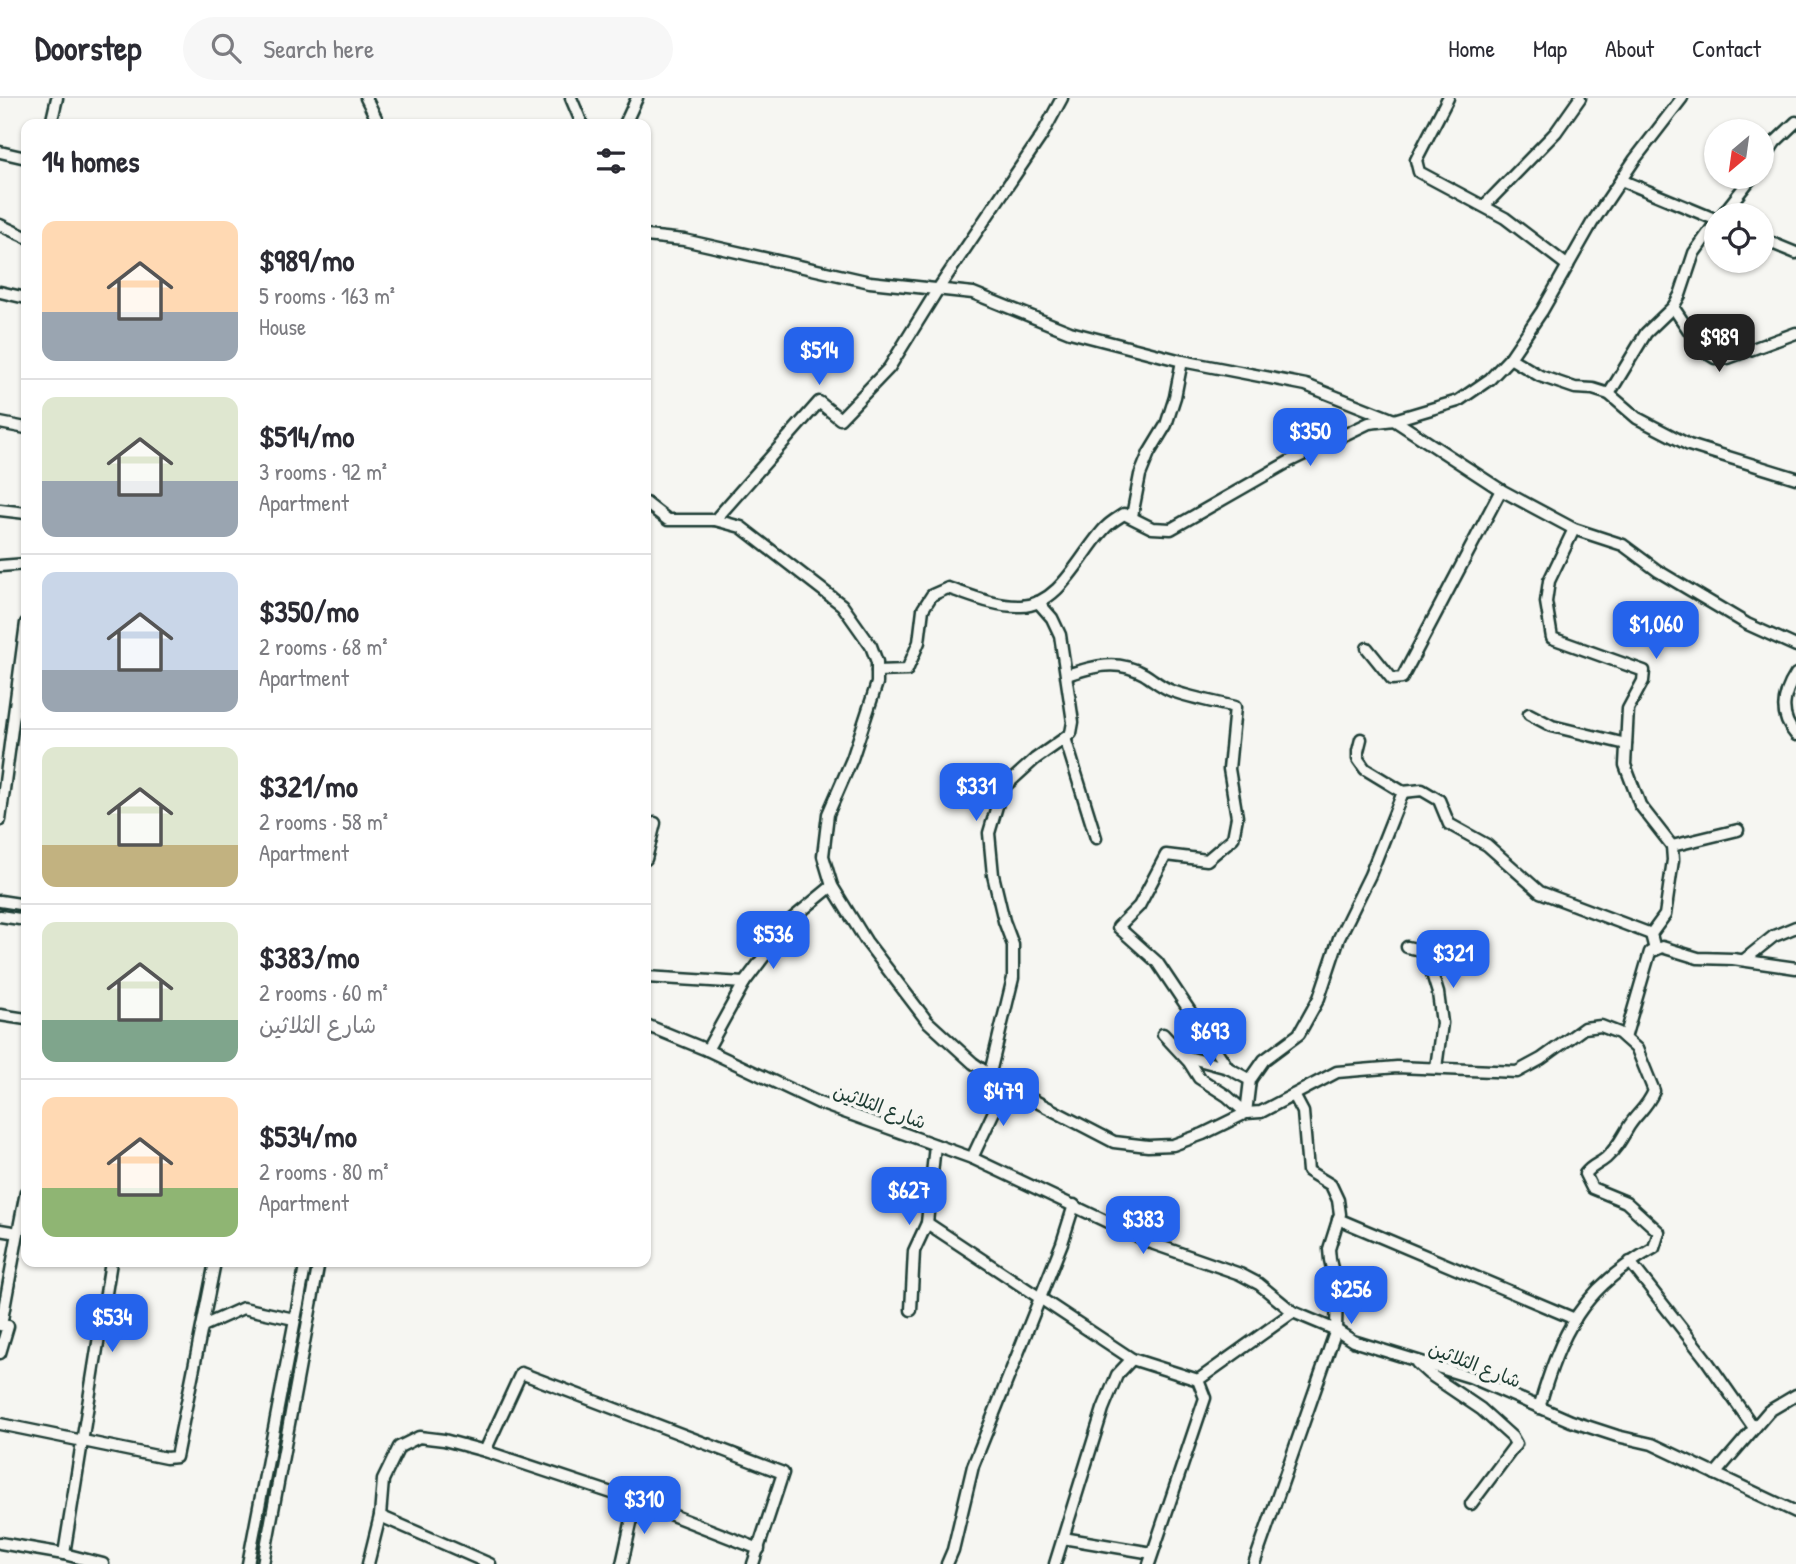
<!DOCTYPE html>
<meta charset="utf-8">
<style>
body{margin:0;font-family:"Patrick Hand","Playpen Sans Arabic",sans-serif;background:#f7f7f7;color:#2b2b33;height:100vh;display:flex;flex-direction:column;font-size:26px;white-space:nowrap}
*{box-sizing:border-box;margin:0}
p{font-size:23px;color:#7c7c81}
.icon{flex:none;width:38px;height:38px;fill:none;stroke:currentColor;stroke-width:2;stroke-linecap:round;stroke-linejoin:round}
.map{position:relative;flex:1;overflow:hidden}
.sheet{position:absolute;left:21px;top:21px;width:630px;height:1148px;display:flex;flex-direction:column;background:#fff;border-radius:14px;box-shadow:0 2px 5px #0004}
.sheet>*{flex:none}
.needle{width:46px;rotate:209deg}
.fabs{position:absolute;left:1704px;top:21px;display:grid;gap:14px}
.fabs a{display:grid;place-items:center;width:70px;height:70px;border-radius:50%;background:#fff;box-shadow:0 2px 5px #0004;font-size:35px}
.price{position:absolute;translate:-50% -60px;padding:0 16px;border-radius:14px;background:#2563eb;color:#fff;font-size:23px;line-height:46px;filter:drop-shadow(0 2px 4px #0008)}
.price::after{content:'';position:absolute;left:50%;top:42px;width:21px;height:16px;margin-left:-10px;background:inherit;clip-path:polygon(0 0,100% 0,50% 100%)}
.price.current{background:#222;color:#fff}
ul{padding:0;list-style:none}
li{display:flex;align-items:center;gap:21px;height:175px;padding:0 21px}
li+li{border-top:2px solid #e1e1e2}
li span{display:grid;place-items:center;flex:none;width:196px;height:140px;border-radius:14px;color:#555}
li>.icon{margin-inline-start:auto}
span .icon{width:84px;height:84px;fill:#fffc;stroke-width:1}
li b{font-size:30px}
h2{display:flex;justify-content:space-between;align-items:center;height:84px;padding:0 21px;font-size:30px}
header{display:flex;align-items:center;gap:42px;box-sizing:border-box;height:98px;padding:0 35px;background:#fff;border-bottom:2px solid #e1e1e2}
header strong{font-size:33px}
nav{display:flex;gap:38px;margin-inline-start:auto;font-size:24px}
.search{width:490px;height:63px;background:#f7f7f7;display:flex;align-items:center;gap:18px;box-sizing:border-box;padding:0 24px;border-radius:38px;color:#7c7c81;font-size:26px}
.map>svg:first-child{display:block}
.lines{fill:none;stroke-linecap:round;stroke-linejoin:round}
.minor-casing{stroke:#1f3d34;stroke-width:15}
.minor{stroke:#f6f6f2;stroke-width:10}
.labels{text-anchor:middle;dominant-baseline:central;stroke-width:7;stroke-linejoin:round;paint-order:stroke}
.street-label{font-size:19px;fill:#1f3d34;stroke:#f6f6f2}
</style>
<header>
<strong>Doorstep</strong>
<div class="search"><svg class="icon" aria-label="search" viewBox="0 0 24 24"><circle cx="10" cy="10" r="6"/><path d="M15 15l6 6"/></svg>Search here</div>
<nav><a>Home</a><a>Map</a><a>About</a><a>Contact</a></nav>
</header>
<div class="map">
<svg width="1796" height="1466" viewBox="0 0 1796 1466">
<rect width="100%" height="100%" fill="#f6f6f2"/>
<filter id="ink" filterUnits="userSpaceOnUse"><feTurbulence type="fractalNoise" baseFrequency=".0143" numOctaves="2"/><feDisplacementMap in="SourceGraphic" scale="14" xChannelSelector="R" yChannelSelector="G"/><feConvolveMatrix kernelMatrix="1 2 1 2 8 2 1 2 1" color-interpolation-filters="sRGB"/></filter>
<g filter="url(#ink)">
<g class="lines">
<!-- minor casing -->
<g class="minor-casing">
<g id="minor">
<polyline points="366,0 379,26"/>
<polyline points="571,0 582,26"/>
<polyline points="1448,0 1416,62 1419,74 1505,120 1568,168"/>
<polyline points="51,26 57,0"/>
<polyline points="625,26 637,0"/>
<polyline points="0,54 26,60"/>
<polyline points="1762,64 1775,44 1796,24"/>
<polyline points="1621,82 1717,122"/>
<polyline points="1485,107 1556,34 1580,0"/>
<polyline points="1722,117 1752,79"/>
<polyline points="0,127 26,139"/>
<polyline points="646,138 684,142 870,184 973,195 1070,234 1182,263 1306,287 1394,322 1501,392 1574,431 1623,447 1658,473 1747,526 1796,548"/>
<polyline points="1762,141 1796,155"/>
<polyline points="0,194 26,200"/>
<polyline points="1673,209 1702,252 1715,260 1728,260 1796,235"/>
<polyline points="1510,260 1540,278 1575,290 1593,291 1609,296 1637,320 1689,347 1796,380"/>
<polyline points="1609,296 1646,235 1673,209 1680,197 1694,155 1717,123"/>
<polyline points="0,325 26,330"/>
<path d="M646,405L668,422H715L741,429L842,507L871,548L877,564V585L852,661L828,716L823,758L832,788L866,843L927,923L973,965L1006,988L1114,1044L1148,1048L1173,1047L1203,1036L1246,1015L1261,1014L1337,974L1397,969L1517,974L1541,961L1584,930L1601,928L1619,935L1637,951L1654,993C1646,1011 1638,1014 1629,1028C1622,1040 1617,1050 1606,1060C1598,1067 1593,1066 1585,1076L1592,1090L1626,1104L1659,1134L1654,1150C1582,1190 1561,1234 1539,1310"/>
<polyline points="0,412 26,415"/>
<polyline points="1132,418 1140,377 1149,355 1166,327 1175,299 1182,263"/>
<polyline points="715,422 819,304 840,321 889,270 938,191 1042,37 1062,0"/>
<polyline points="1574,431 1549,483 1546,504 1552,540 1644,573 1643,583 1628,611 1625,667 1640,707 1672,748"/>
<polyline points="0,468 26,466"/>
<polyline points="1367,550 1392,581 1402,580 1501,392"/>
<path d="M877,573L907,572L919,544L923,511L932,497L948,490C972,498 996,509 1021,508C1061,507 1082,453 1106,429C1111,424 1118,420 1124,416L1152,430L1171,431L1290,363L1369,325L1394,322L1458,303L1490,281L1510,260L1542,213L1592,125L1635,61L1682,0"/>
<path d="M1796,576C1783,596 1778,617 1796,637"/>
<path d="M1067,577C1094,568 1117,561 1144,576C1154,582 1161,589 1172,593C1192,600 1214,604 1235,609L1229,671L1237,719L1233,740L1207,762L1166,757L1139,808L1118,829L1157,864L1228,970L1184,958"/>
<polyline points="1529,616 1552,628 1626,646"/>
<polyline points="1065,640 1096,740"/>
<polyline points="1361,641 1358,653 1358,661 1365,671 1403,694 1422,692 1439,702 1449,726 1487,747 1540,794 1651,836"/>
<polyline points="0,722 26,525"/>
<polyline points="646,761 655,725"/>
<polyline points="0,803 26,807"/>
<polyline points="0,818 26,822"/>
<polyline points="1407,849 1425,853 1438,895 1442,925 1436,970"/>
<polyline points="1655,852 1651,836 1665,817 1673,762 1672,748 1738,732"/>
<polyline points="1744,862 1774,838 1796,829"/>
<polyline points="646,879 744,885"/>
<polyline points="0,917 26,921"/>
<polyline points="646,927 707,952 819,1005 972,1060 1154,1146 1240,1176 1259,1186 1293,1214 1336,1232 1353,1243 1470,1279 1571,1323 1617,1338 1652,1346 1796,1414"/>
<polyline points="1163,936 1189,964 1199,980 1227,998 1246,1015"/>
<polyline points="1625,940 1650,854 1662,849 1698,860 1733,861 1796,870"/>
<polyline points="707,952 744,885 793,820 832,788"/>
<polyline points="1228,970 1250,982 1246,1015"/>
<polyline points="990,975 1013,880 1013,847 1004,823 993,777 989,735 1002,691 1035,661 1065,640 1071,635 1073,624 1060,537 1052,520 1038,504"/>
<polyline points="1250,982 1264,962 1299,936 1319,900 1339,840 1370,777 1403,694"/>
<polyline points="972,1060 1006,988"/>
<polyline points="1338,1121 1575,1221"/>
<polyline points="927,1125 1132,1261 1198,1282 1293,1214"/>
<polyline points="0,1132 18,1135 1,1227"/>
<polyline points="18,1135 26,1094"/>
<polyline points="1630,1164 1705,1260 1754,1330"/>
<polyline points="911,1212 914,1153 927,1125 935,1047"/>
<polyline points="0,1227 8,1228 0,1255"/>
<polyline points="203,1228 243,1210 294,1221"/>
<polyline points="1417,1265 1428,1275 1481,1311 1512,1339 1516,1346 1471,1406"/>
<polyline points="0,1326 166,1360 176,1359 215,1164"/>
<polyline points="485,1353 521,1275 783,1375 753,1466"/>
<polyline points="1715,1376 1769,1313 1796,1297"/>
<polyline points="380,1418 490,1466"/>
<polyline points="1063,1440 1152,1455"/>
<polyline points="0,1445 64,1456 103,1466"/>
<polyline points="64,1456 111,1164"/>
<polyline points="248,1466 306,1164"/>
<polyline points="263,1466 319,1164"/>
<polyline points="368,1466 380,1418 383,1382 399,1349 419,1339 444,1342 485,1353 636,1403 759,1451"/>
<polyline points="622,1466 636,1403"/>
<polyline points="947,1466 953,1452 973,1368 1062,1145 1074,1107"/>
<polyline points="1055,1466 1103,1311 1117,1277 1132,1261"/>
<polyline points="1149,1466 1205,1300 1198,1282"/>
<polyline points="1254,1466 1336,1232 1337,1191 1330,1162 1329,1151 1340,1116 1338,1102 1331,1087 1308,1073 1303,1014 1294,997"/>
</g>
</g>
<!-- minor -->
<use href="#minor" class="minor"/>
</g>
</g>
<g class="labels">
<!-- street labels -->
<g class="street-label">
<text transform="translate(880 1008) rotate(20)">شارع الثلاثين</text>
<text transform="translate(1475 1266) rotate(21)">شارع الثلاثين</text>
</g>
</g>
</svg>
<div class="fabs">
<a><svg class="needle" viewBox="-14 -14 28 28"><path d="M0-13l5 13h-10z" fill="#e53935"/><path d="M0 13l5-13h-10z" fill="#7c7c81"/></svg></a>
<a><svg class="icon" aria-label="locate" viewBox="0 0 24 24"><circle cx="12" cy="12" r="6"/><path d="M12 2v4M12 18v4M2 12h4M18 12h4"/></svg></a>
</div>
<b class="price current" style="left:1719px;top:276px">$989</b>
<b class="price" style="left:819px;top:289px">$514</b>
<b class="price" style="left:1310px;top:370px">$350</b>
<b class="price" style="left:1656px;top:563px">$1,060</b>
<b class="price" style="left:976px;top:725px">$331</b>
<b class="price" style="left:773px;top:873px">$536</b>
<b class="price" style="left:1453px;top:892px">$321</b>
<b class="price" style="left:1210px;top:970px">$693</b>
<b class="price" style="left:1003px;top:1030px">$479</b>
<b class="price" style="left:909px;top:1129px">$627</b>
<b class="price" style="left:1143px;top:1158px">$383</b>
<b class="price" style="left:1351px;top:1228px">$256</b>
<b class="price" style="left:112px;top:1256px">$534</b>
<b class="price" style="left:644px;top:1438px">$310</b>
<section class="sheet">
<h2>14 homes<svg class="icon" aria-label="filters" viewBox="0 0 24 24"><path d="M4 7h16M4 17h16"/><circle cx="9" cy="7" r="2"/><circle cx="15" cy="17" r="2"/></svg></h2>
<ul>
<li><span style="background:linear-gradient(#ffd9b3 65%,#9aa5b1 0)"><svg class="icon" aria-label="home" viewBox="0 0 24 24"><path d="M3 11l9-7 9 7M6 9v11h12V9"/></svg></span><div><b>$989/mo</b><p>5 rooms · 163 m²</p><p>House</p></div></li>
<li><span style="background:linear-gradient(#dfe7d0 60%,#9aa5b1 0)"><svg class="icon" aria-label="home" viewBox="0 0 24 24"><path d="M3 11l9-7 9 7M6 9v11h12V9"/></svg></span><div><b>$514/mo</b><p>3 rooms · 92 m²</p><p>Apartment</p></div></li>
<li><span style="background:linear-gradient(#c9d6e8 70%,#9aa5b1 0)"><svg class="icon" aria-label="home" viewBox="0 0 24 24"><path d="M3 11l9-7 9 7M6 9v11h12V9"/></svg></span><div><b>$350/mo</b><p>2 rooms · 68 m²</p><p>Apartment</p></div></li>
<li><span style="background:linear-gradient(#dfe7d0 70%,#c2b280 0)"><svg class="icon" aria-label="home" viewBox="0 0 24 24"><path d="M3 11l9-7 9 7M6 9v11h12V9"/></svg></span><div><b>$321/mo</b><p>2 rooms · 58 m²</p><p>Apartment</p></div></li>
<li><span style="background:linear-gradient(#dfe7d0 70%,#7fa58c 0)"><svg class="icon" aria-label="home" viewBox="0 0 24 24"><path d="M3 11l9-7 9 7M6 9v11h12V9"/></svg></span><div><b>$383/mo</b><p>2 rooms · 60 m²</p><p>شارع الثلاثين</p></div></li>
<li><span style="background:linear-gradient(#ffd9b3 65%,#8fb573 0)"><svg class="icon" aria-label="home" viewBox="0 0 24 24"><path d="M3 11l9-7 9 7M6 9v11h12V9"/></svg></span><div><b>$534/mo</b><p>2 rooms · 80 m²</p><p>Apartment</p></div></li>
</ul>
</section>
</div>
